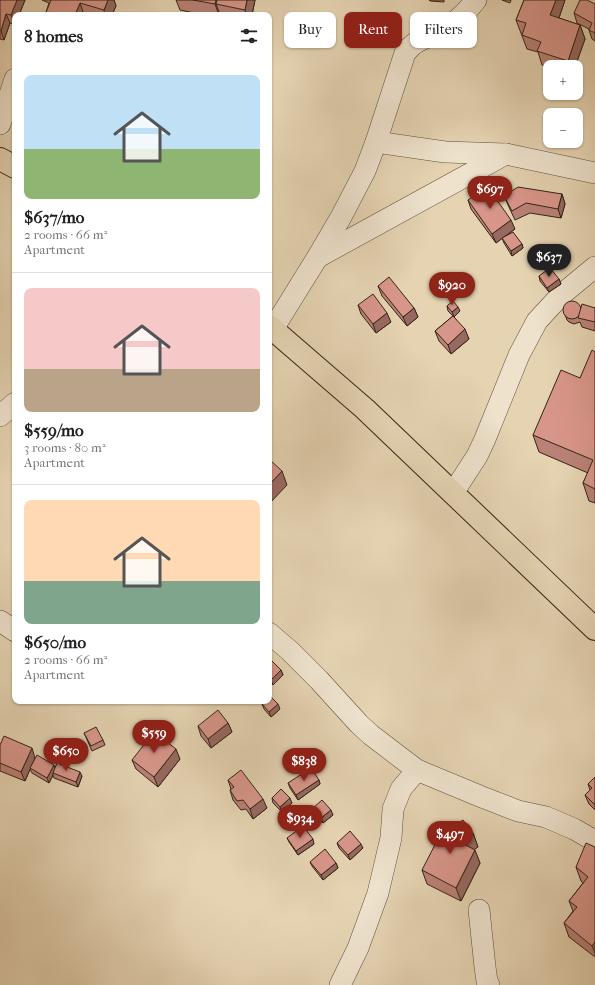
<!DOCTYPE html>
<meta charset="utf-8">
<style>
body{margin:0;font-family:"IM FELL French Canon",serif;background:#f6f6f6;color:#202124;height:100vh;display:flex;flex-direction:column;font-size:15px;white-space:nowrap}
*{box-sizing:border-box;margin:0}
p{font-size:13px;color:#757577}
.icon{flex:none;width:22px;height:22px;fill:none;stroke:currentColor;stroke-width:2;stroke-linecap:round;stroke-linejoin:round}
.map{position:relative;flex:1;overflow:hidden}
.sheet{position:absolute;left:12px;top:12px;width:260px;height:692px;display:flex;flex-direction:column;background:#fff;border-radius:8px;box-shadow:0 1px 3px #0004}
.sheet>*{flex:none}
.banner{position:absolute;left:284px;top:12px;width:251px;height:36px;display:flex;gap:8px}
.controls{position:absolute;left:543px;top:60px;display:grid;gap:8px}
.controls a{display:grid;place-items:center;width:40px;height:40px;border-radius:8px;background:#fff;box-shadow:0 1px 3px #0004;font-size:20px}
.price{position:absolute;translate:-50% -34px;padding:0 9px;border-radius:14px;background:#8f2418;color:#fff;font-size:13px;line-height:26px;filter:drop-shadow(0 1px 2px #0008)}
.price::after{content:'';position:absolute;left:50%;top:24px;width:12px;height:9px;margin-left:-6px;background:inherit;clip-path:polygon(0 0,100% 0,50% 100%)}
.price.selected{background:#222;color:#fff}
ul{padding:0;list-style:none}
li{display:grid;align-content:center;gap:8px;height:212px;padding:0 12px}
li+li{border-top:1px solid #e0e0e0}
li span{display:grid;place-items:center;height:124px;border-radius:8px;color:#555}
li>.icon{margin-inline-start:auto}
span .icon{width:72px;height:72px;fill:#fffc;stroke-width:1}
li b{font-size:17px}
h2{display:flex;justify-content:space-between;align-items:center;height:48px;padding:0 12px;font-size:17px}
.pill{padding:0 14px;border-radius:8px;background:#fff;box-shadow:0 1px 3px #0004;font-size:14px;line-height:36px}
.pill.selected{background:#8f2418;color:#fff}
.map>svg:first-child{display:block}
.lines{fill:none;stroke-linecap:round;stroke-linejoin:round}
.minor-casing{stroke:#5f503e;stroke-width:22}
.major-casing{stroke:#322518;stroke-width:24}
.minor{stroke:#eee2cd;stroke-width:21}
.major{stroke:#e5d3b2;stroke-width:22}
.wall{fill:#ba8177;stroke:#322518}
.shaded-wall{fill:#976961;stroke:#322518}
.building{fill:#d8968a;stroke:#322518}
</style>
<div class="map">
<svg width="595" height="985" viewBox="0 0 595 985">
<rect width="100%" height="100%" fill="#e5d3b2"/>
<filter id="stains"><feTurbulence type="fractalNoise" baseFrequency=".005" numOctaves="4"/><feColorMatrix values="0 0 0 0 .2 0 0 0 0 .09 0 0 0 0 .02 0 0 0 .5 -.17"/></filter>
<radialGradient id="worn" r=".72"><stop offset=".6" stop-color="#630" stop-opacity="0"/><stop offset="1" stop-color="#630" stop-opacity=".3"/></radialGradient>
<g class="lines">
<!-- minor casing -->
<g class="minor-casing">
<g id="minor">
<polyline points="0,124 15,79"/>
<path d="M376,142L405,53C408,50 411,46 414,44C422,38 432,36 440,32C454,24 466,13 476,0"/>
<polyline points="318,257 506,154"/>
<polyline points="273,329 317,258 341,217 365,171 376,142 445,152 506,154 595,173"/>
<polyline points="0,416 15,403"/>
<polyline points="453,493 477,456 485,439 519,355 537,321 561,295 595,267"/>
<polyline points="0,621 15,631"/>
<polyline points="269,633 290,651 319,680 359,724 371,735 417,770 482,797 518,811 546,817 574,829 595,841"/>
<polyline points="479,910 485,967 487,981 489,985"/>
<polyline points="340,985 358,948 378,893 391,838 393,809 401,789 417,770"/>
</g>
</g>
<!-- major casing -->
<g class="major-casing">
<g id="major">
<polyline points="0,159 15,167"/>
<polyline points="269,326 365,409 595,629"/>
</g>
</g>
<!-- minor -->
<use href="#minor" class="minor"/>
<!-- major -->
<use href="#major" class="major"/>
</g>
<!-- wall -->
<g class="wall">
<polygon points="0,0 25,0 19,15 15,15 15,25 10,23 4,40 0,39"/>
<polygon points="42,0 114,0 116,6 112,15 45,15 49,3"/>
<polygon points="176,0 255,0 252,15 204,15 180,10"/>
<polygon points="429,0 444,0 444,2 430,1"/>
<polygon points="502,0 511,0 510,3"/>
<polygon points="524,0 565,0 559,18 580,25 585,39 575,67 550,67 542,65 538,52 527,49 516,20"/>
<polygon points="595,4 595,41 592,39 589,30 589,29 577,23 574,13"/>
<polygon points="562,194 565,204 561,218 530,213 515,220 508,205 504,196"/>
<polygon points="468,200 515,229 505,236 522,244 523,248 512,256 504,243 502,238 496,243 471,209"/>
<polygon points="539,276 559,279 561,284 549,292 540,281"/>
<polygon points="378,286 414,308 418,317 407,326 382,296"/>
<polygon points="358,305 391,322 376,333 361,314"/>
<polygon points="447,306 460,311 454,317 469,339 451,354 439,341 435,331 453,316 448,311"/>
<polygon points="581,307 595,308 595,331 582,327 580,322 574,324 569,322 567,320 564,312"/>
<polygon points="595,352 595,503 589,501 583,483 588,473 539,452 533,435 580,378"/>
<polygon points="269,662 281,670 283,675 273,685 269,681"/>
<polygon points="262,704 280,709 271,717 264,709"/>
<polygon points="228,723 232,732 211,748 201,736 198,726"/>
<polygon points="84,733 103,740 105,745 92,751"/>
<polygon points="0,745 35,758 33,763 55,767 82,776 78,787 54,778 53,775 49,783 32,773 30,769 25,781 0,771"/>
<polygon points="180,759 158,787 136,769 132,760"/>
<polygon points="595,777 595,810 589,804 585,795 590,790 588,784"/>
<polygon points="228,780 267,808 253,819 246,809 241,810 233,800 230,790 231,789"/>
<polygon points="319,780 320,784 298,800 290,788 288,783"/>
<polygon points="272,798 292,803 282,812 273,803"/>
<polygon points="313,808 333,815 323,823 314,813"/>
<polygon points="473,833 478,847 474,849 480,863 461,901 427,884 422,870"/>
<polygon points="287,838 314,844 298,855 289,842"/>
<polygon points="337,843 363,848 350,860 339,848"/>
<polygon points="595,847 595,957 569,937 564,923 573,911 569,901 583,883 581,881 576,867"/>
<polygon points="310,862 336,863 338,868 323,880 312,866"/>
</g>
<!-- shaded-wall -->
<g class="shaded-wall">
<polygon points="17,0 25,0 19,15 15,15 15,25 11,15"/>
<polygon points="108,0 114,0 116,6 112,15 105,15 104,10"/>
<polygon points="216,0 217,0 216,4 220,15 219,15 215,4"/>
<polygon points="247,0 255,0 252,15 246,15 245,10"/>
<polygon points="556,0 565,0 555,29 550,15"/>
<polygon points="80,3 84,15 75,15"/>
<polygon points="6,14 10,23 4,40 1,31"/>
<polygon points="580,25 585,39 575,67 570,67 568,61"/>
<polygon points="562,194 565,204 561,218 558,209"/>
<polygon points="511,220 515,229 496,243 492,234"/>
<polygon points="522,244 523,248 512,256 511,251"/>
<polygon points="559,279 561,284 549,292 547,288"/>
<polygon points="458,307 460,311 454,317 452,312"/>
<polygon points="414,308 418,317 407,326 403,317"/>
<polygon points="387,313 391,322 376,333 373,324"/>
<polygon points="465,329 469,339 451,354 448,345"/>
<polygon points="282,471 287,485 269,504 269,485"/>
<polygon points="281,670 283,675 273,685 271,680"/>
<polygon points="278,704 280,709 271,717 269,712"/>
<polygon points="228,723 232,732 211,748 208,739"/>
<polygon points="32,748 35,758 25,781 21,772"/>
<polygon points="176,749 180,759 158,787 154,777"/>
<polygon points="54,765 56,770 53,773 53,775 49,783 47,778"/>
<polygon points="80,772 82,776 78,787 76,782"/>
<polygon points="319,780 320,784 298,800 296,795"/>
<polygon points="290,798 292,803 282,812 280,807"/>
<polygon points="263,799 267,808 253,819 250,809"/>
<polygon points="331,810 333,815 323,823 321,818"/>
<polygon points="473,833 478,847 465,856 460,842"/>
<polygon points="313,839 314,844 298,855 296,851"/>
<polygon points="361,844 363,848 350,860 348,855"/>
<polygon points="475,850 480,863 461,901 456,888"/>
<polygon points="336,863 338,868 323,880 321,875"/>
<polygon points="595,942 595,953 592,946"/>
</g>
<!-- building -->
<g class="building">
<polygon points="0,0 17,0 11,15 6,14 1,31 0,30"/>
<polygon points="51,0 108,0 104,10 80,3 75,15 45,15"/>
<polygon points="193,0 216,0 215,4"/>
<polygon points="217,0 247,0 245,10 216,4"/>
<polygon points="524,0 556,0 550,15 580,25 568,61 537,51 541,42 522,35 526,23 516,20"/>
<polygon points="580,0 587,0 595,4 595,33 589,30 592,23 574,13"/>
<polygon points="487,186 511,220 492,234 468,200"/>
<polygon points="518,187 562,194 558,209 526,203 512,211 504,196"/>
<polygon points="513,232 522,244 511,251 502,238"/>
<polygon points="550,268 559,279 547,288 539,276"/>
<polygon points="389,277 414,308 403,317 378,286"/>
<polygon points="373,294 387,313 373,324 358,305"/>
<polygon points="453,301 458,307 452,312 447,306"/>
<circle cx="572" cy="310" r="9"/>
<polygon points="582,304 595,308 595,322 578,318"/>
<polygon points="453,316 465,329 448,345 435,331"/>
<polygon points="592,350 595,352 595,489 583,483 593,460 533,435 561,370 580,378"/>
<polygon points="269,459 282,471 269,485"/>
<polygon points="271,660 281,670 271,680 269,678 269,662"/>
<polygon points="270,696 278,704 269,712 262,704 265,701 269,701 269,697"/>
<polygon points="218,710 228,723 208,739 198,726"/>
<polygon points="96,727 103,740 91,746 84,733"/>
<polygon points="154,732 176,749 154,777 132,760"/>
<polygon points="4,736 32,748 21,772 0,763 0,745"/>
<polygon points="37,755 54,765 47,778 30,768"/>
<polygon points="57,763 80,772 76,782 53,773"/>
<polygon points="311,768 319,780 296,795 288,783"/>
<polygon points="241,770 263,799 250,809 243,800 237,801 230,790 234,787 228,780"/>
<polygon points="595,777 595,803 594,804 585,795 592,788 588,784"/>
<polygon points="281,789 290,798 280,807 272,798"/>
<polygon points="322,800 331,810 321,818 313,808"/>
<polygon points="463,820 473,833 460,842 475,850 456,888 422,870 440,835"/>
<polygon points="303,826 313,839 296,851 287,838"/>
<polygon points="350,831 361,844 348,855 337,843"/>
<polygon points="586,843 595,847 595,942 592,946 564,923 577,907 569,901 588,877 576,867"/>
<polygon points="325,849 336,863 321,875 310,862"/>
</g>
<rect width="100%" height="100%" filter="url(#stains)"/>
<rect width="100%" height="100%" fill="url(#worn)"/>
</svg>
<div class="controls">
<a>+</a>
<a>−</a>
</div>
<b class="price" style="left:490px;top:210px">$697</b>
<b class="price selected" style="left:549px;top:278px">$637</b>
<b class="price" style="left:452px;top:306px">$920</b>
<b class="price" style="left:154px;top:754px">$559</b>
<b class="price" style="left:66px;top:772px">$650</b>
<b class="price" style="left:304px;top:782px">$838</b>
<b class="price" style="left:300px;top:839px">$934</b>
<b class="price" style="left:450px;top:855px">$497</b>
<div class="banner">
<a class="pill">Buy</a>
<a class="pill selected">Rent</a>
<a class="pill">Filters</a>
</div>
<section class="sheet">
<h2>8 homes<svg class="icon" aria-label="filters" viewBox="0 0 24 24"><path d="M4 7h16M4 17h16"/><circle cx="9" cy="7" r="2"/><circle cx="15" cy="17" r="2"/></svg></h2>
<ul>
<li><span style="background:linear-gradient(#bfe0f5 60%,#8fb573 0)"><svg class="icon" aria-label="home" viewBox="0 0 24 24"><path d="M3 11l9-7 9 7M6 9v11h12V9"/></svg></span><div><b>$637/mo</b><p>2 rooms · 66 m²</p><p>Apartment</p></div></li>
<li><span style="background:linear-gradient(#f6c9c9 65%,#b9a48a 0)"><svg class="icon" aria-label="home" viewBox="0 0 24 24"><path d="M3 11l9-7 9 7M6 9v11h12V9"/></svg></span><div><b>$559/mo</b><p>3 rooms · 80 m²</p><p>Apartment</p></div></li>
<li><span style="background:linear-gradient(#ffd9b3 65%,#7fa58c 0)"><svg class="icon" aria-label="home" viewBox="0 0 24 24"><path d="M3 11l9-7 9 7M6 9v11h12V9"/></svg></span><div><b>$650/mo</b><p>2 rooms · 66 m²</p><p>Apartment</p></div></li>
</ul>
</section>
</div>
